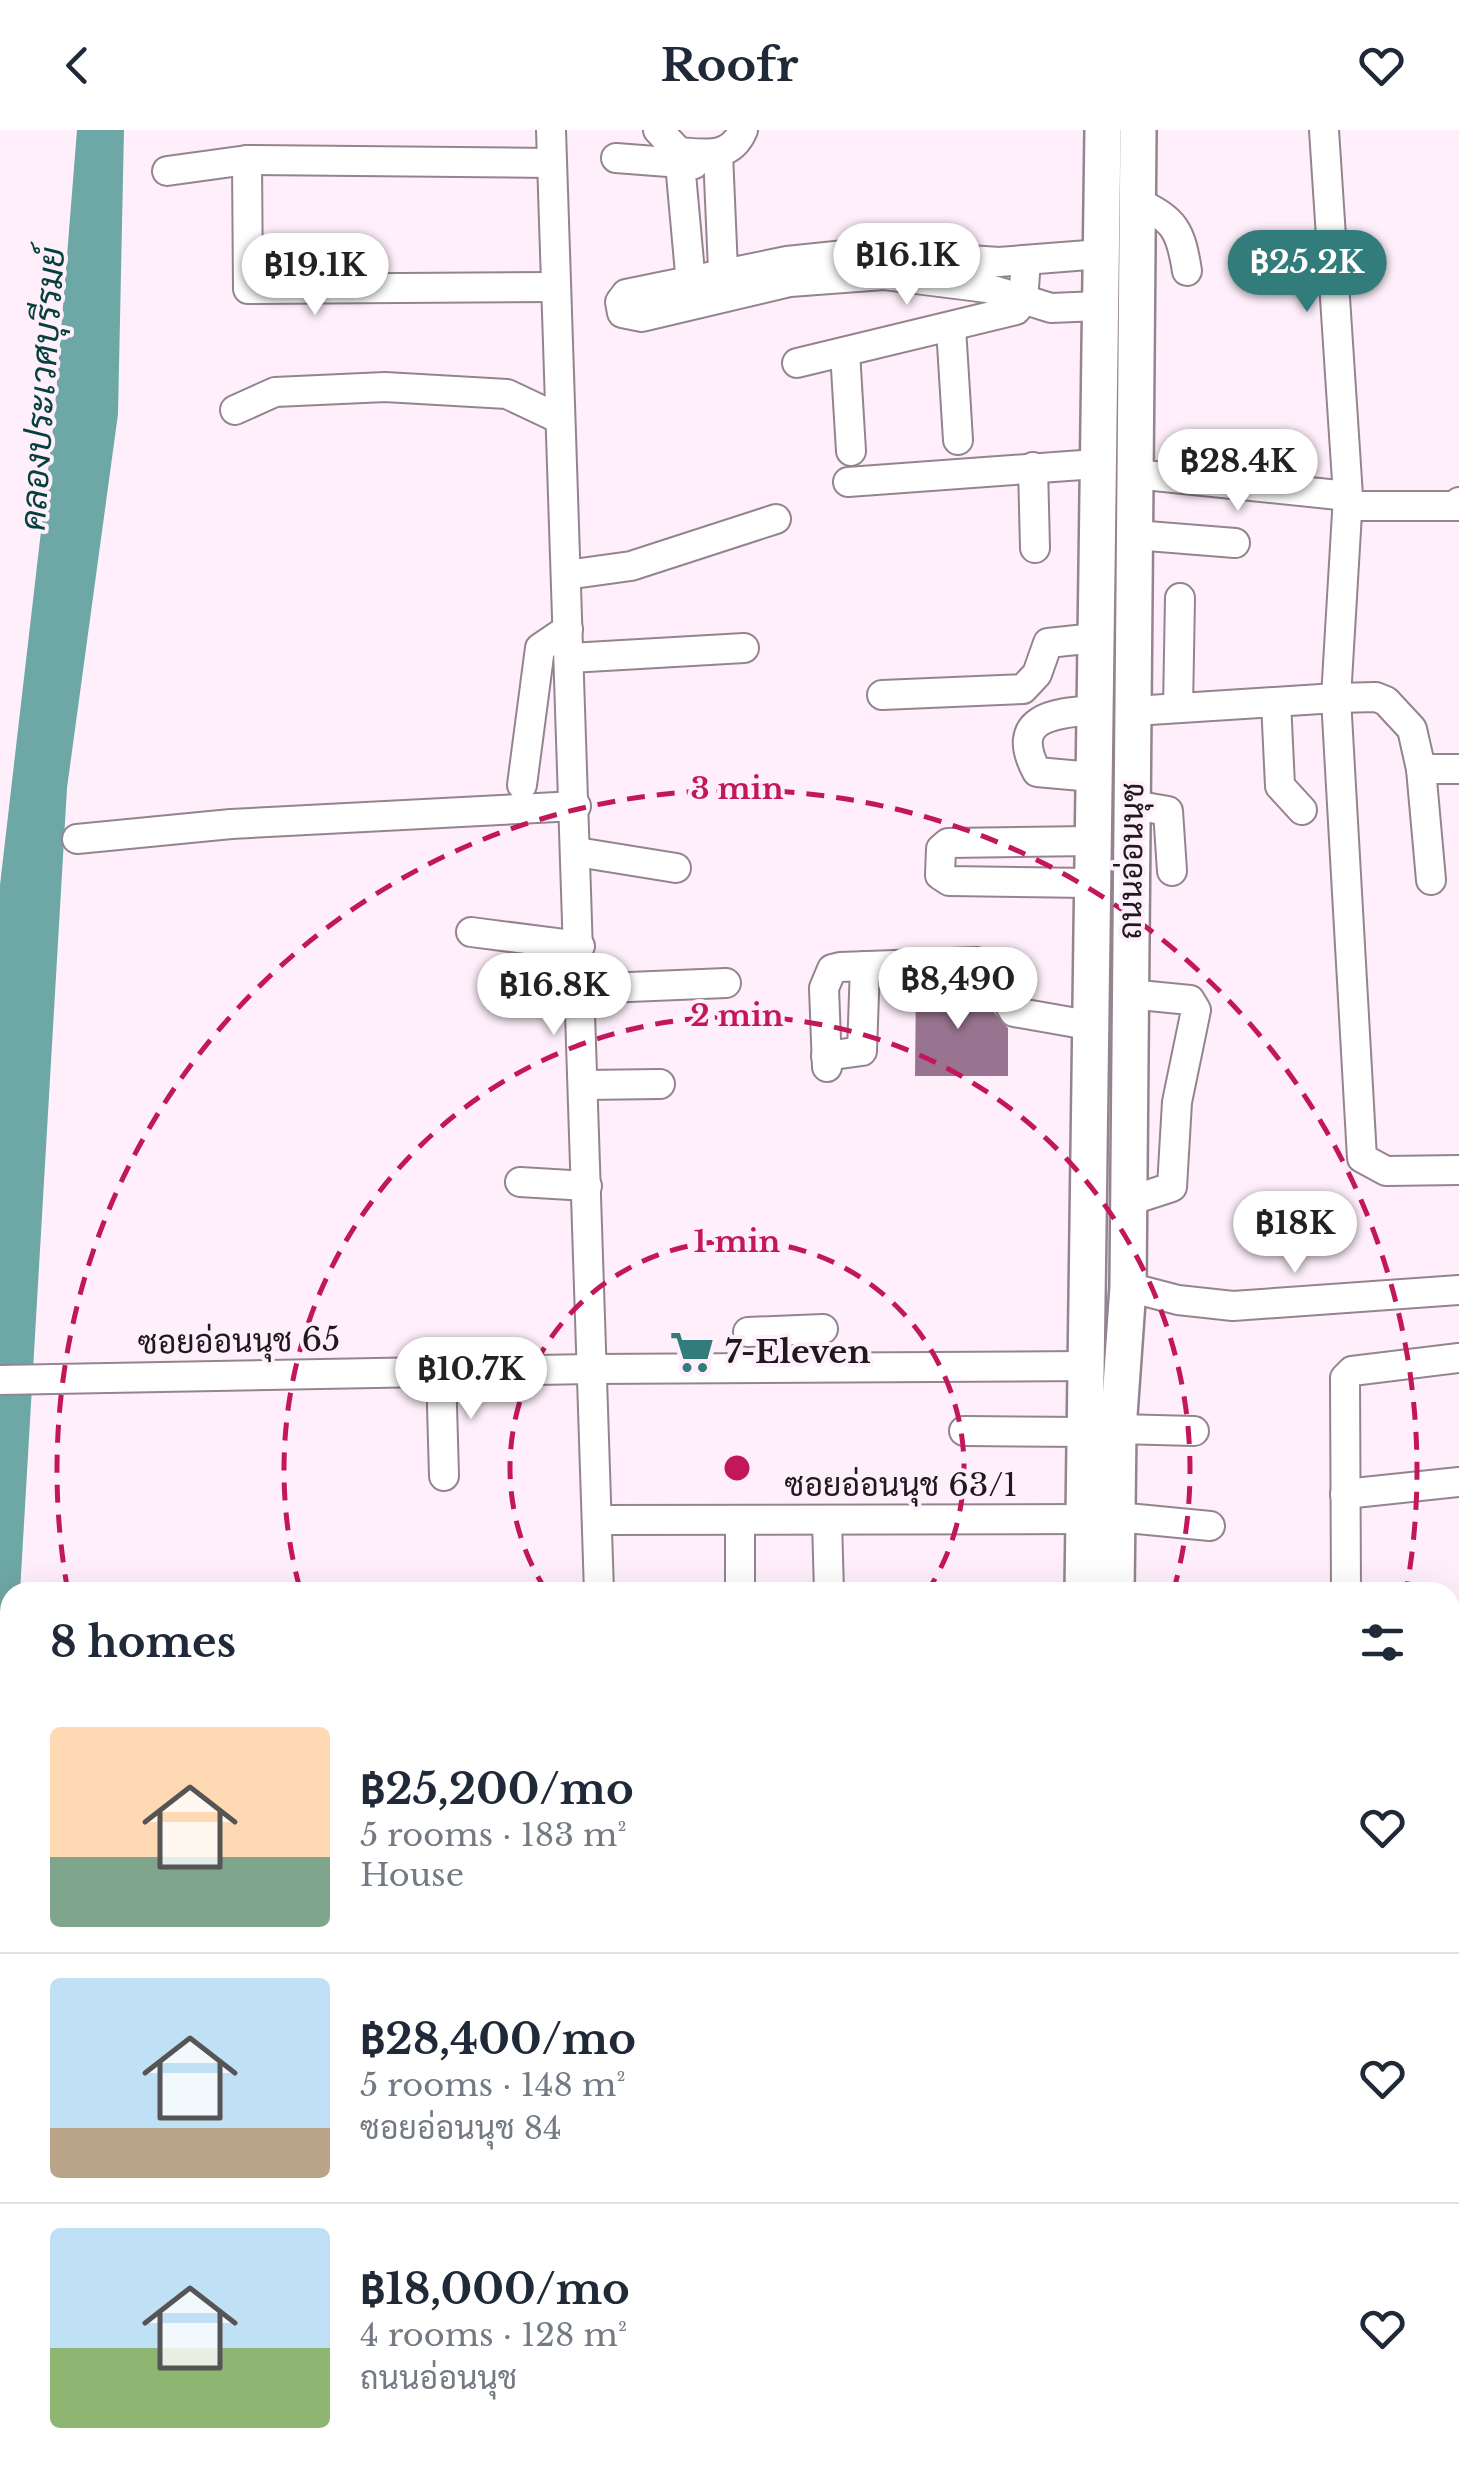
<!DOCTYPE html>
<meta charset="utf-8">
<style>
body{margin:0;font-family:"Libre Baskerville",Sarabun,serif;background:#f2f2f3;color:#1f2937;height:100vh;display:flex;flex-direction:column;font-size:38px;white-space:nowrap}
*{box-sizing:border-box;margin:0}
p{font-size:32px;color:#747a83}
.icon{flex:none;width:55px;height:55px;fill:none;stroke:currentColor;stroke-width:2;stroke-linecap:round;stroke-linejoin:round}
.map{position:relative;flex:1;overflow:hidden}
.side{position:absolute;left:0px;top:1452px;width:1460px;height:892px;display:flex;flex-direction:column;background:#fff;border-radius:30px 30px 0 0;box-shadow:0 10px 40px #0002}
.side>*{flex:none}
.price{position:absolute;translate:-50% -85px;padding:0 22px;border-radius:35px;background:#fff;color:#222;font-size:32px;line-height:65px;filter:drop-shadow(0 2px 5px #0008)}
.price::after{content:'';position:absolute;left:50%;top:60px;width:30px;height:22px;margin-left:-15px;background:inherit;clip-path:polygon(0 0,100% 0,50% 100%)}
.price.on{background:#337c7c;color:#fff}
ul{padding:0;list-style:none}
li{display:flex;align-items:center;gap:30px;height:250px;padding:0 50px}
li+li{border-top:2px solid #e0e1e3}
li span{display:grid;place-items:center;flex:none;width:280px;height:200px;border-radius:10px;color:#555}
li>.icon{margin-inline-start:auto}
span .icon{width:120px;height:120px;fill:#fffc;stroke-width:1}
li b{font-size:42px}
h2{display:flex;justify-content:space-between;align-items:center;height:120px;padding:0 50px;font-size:42px}
header{display:flex;justify-content:space-between;align-items:center;height:130px;padding:0 50px;background:#fff;font-size:45px;font-weight:700}
.map>svg:first-child{display:block}
.water{fill:#6da7a6}
.lines{fill:none;stroke-linecap:round;stroke-linejoin:round}
.canal{stroke:#6da7a6;stroke-width:20}
.building{fill:#997490}
.minor-casing{stroke:#948490;stroke-width:32}
.major-casing{stroke:#948490;stroke-width:40}
.minor{stroke:#fff;stroke-width:28}
.major{stroke:#fff;stroke-width:35}
.ring{fill:none;stroke:#c2185b;stroke-width:5;stroke-dasharray:18 12}
.labels{text-anchor:middle;dominant-baseline:central;stroke-width:8;stroke-linejoin:round;paint-order:stroke}
.street-label{font-size:32px;fill:#1f191e;stroke:#feeffa}
.poi-label{font-size:32px;font-weight:bold;fill:#1f191e;stroke:#feeffa;text-anchor:start}
.water-label{font-size:35px;font-style:italic;fill:#053f3e;stroke:#feeffa}
.centre{fill:#c2185b;stroke:#feeffa;stroke-width:5}
.ring-label{font-size:30px;text-anchor:middle;font-weight:bold;fill:#c2185b;stroke:#feeffa;stroke-width:8;stroke-linejoin:round;paint-order:stroke}
</style>
<header><svg class="icon" aria-label="back" viewBox="0 0 24 24"><path d="M15 5l-7 7 7 7"/></svg>Roofr<svg class="icon" aria-label="heart" viewBox="0 0 24 24"><path d="M12 20l-8-8c-3-5 5-10 8-4 3-6 11-1 8 4z"/></svg></header>
<div class="map">
<svg width="1459" height="2343" viewBox="0 0 1459 2343">
<rect width="100%" height="100%" fill="#feeffa"/>
<!-- water -->
<polygon class="water" points="77,0 124,0 118,284 67,658 20,1462 10,1462 10,1627 0,1788 0,755 54,289"/>
<g class="lines">
<!-- canal -->
<g class="canal">
<polyline points="0,2080 10,2080"/>
<polyline points="1003,2335 1116,2342"/>
</g>
</g>
<!-- building -->
<polygon class="building" points="972,850 985,869 985,880 992,880 1008,898 1008,946 915,946 916,852"/>
<g class="lines">
<!-- minor casing -->
<g class="minor-casing">
<g id="minor">
<polyline points="551,0 599,1462"/>
<path d="M658,0L679,22C706,24 731,29 743,0"/>
<polyline points="1324,0 1348,366 1336,568 1362,1028 1386,1041 1459,1040"/>
<polyline points="679,22 692,165"/>
<polyline points="718,24 724,163"/>
<polyline points="616,28 694,34"/>
<polyline points="247,30 248,159 555,157"/>
<polyline points="167,41 247,30 551,33"/>
<path d="M1136,72C1175,88 1181,102 1187,141"/>
<polyline points="1099,176 1051,178 987,158 884,145 790,152 642,187 622,183 620,172 626,164 787,131 864,123 999,132 1101,124"/>
<polyline points="951,198 958,310"/>
<polyline points="845,222 851,321"/>
<polyline points="797,233 1016,180 1023,171 1026,130"/>
<polyline points="235,280 275,262 385,257 507,264 560,289"/>
<polyline points="1033,337 1035,418"/>
<polyline points="1135,344 1348,366"/>
<polyline points="848,352 1096,334"/>
<polyline points="1347,376 1459,376 1459,372"/>
<polyline points="1135,405 1235,413"/>
<polyline points="566,445 631,436 776,389"/>
<polyline points="570,528 744,518"/>
<polyline points="882,565 1023,559 1037,544 1048,513 1095,508"/>
<polyline points="1276,572 1280,656 1302,680"/>
<polyline points="1178,578 1180,468"/>
<polyline points="1134,581 1336,568 1376,567 1386,571 1412,599 1421,639 1431,750"/>
<polyline points="1421,639 1459,639"/>
<path d="M1093,647L1037,642C1008,588 1053,583 1094,580"/>
<polyline points="522,655 540,518 568,499"/>
<polyline points="1133,675 1168,681 1172,741"/>
<polyline points="77,709 231,694 576,676"/>
<polyline points="577,722 676,738"/>
<polyline points="1090,753 949,751 940,745 941,719 948,713 1090,711"/>
<polyline points="471,802 580,816"/>
<polyline points="581,859 726,853"/>
<polyline points="826,926 862,921 865,836"/>
<polyline points="827,937 824,858 832,839 840,837 977,832 987,839 1014,882 1088,895"/>
<polyline points="584,955 660,954"/>
<polyline points="520,1052 587,1056"/>
<polyline points="1129,1071 1172,1057 1177,972 1196,880 1190,870 1129,864"/>
<polyline points="1128,1157 1178,1170 1233,1176 1459,1160"/>
<polyline points="748,1202 823,1199"/>
<polyline points="441,1241 444,1346"/>
<polyline points="0,1250 592,1239 1087,1236"/>
<polyline points="1118,1299 1194,1301"/>
<polyline points="964,1301 1086,1302"/>
<polyline points="1345,1364 1459,1352"/>
<polyline points="1117,1387 1210,1396"/>
<polyline points="598,1390 1085,1389"/>
<polyline points="827,1391 829,1462"/>
<polyline points="740,1462 740,1391"/>
<polyline points="1346,1462 1345,1248 1352,1241 1459,1228"/>
<polyline points="1450,1678 1459,1676"/>
<polyline points="1450,1781 1459,1778"/>
<polyline points="1456,1993 1459,1991"/>
<polyline points="271,2335 317,2342"/>
<polyline points="512,2343 512,2335"/>
</g>
</g>
<!-- major casing -->
<g class="major-casing">
<g id="major">
<polyline points="1083,1462 1103,0"/>
<polyline points="1116,1462 1118,1299 1128,1157 1138,0"/>
<polyline points="1105,2335 1106,2343"/>
<polyline points="1139,2335 1140,2343"/>
</g>
</g>
<!-- minor -->
<use href="#minor" class="minor"/>
<!-- major -->
<use href="#major" class="major"/>
</g>
<!-- distance rings -->
<g class="ring">
<path d="M547 1462A227 227 0 1 1 927 1462"/>
<path d="M300 1459A453 453 0 1 1 1174 1459"/>
<path d="M68 1462A680 680 0 1 1 1406 1462"/>
</g>
<!-- icons -->
<defs>
<g id="supermarket-bare" transform="scale(3.45)"><path d="M-6-5.5h2.5l.6 2H6L4.5 2H-2.5L-4.4-4H-6ZM-1.5 3.2a1.3 1.3 0 1 0 .1 0ZM3 3.2a1.3 1.3 0 1 0 .1 0Z" fill="#337c7c" stroke="#feeffa" stroke-width="2.5" paint-order="stroke"/></g>
</defs>
<g fill-rule="evenodd">
<use href="#supermarket-bare" x="692" y="1222"/>
</g>
<g class="labels">
<!-- street labels -->
<g class="street-label">
<text transform="translate(1131 731) rotate(-89)">ถนนอ่อนนุช</text>
<text transform="translate(239 1211) rotate(-1)">ซอยอ่อนนุช 65</text>
<text x="901" y="1355">ซอยอ่อนนุช 63/1</text>
</g>
<!-- poi labels -->
<g class="poi-label">
<text x="725" y="1222">7-Eleven</text>
</g>
<!-- water labels -->
<g class="water-label">
<text transform="translate(42 259) rotate(-86)">คลองประเวศบุรีรมย์</text>
</g>
</g>
<circle cx="737" cy="1338" r="15" class="centre"/>
<g class="ring-label">
<text x="737" y="669">3 min</text>
<text x="737" y="896">2 min</text>
<text x="737" y="1122">1 min</text>
</g>
</svg>
<b class="price" style="left:907px;top:178px">฿16.1K</b>
<b class="price on" style="left:1307px;top:185px">฿25.2K</b>
<b class="price" style="left:315px;top:188px">฿19.1K</b>
<b class="price" style="left:1238px;top:384px">฿28.4K</b>
<b class="price" style="left:958px;top:902px">฿8,490</b>
<b class="price" style="left:554px;top:908px">฿16.8K</b>
<b class="price" style="left:1295px;top:1146px">฿18K</b>
<b class="price" style="left:471px;top:1292px">฿10.7K</b>
<section class="side">
<h2>8 homes<svg class="icon" aria-label="filters" viewBox="0 0 24 24"><path d="M4 7h16M4 17h16"/><circle cx="9" cy="7" r="2"/><circle cx="15" cy="17" r="2"/></svg></h2>
<ul>
<li><span style="background:linear-gradient(#ffd9b3 65%,#7fa58c 0)"><svg class="icon" aria-label="home" viewBox="0 0 24 24"><path d="M3 11l9-7 9 7M6 9v11h12V9"/></svg></span><div><b>฿25,200/mo</b><p>5 rooms · 183 m²</p><p>House</p></div><svg class="icon" aria-label="heart" viewBox="0 0 24 24"><path d="M12 20l-8-8c-3-5 5-10 8-4 3-6 11-1 8 4z"/></svg></li>
<li><span style="background:linear-gradient(#bfe0f5 75%,#b9a48a 0)"><svg class="icon" aria-label="home" viewBox="0 0 24 24"><path d="M3 11l9-7 9 7M6 9v11h12V9"/></svg></span><div><b>฿28,400/mo</b><p>5 rooms · 148 m²</p><p>ซอยอ่อนนุช 84</p></div><svg class="icon" aria-label="heart" viewBox="0 0 24 24"><path d="M12 20l-8-8c-3-5 5-10 8-4 3-6 11-1 8 4z"/></svg></li>
<li><span style="background:linear-gradient(#bfe0f5 60%,#8fb573 0)"><svg class="icon" aria-label="home" viewBox="0 0 24 24"><path d="M3 11l9-7 9 7M6 9v11h12V9"/></svg></span><div><b>฿18,000/mo</b><p>4 rooms · 128 m²</p><p>ถนนอ่อนนุช</p></div><svg class="icon" aria-label="heart" viewBox="0 0 24 24"><path d="M12 20l-8-8c-3-5 5-10 8-4 3-6 11-1 8 4z"/></svg></li>
</ul>
</section>
</div>
